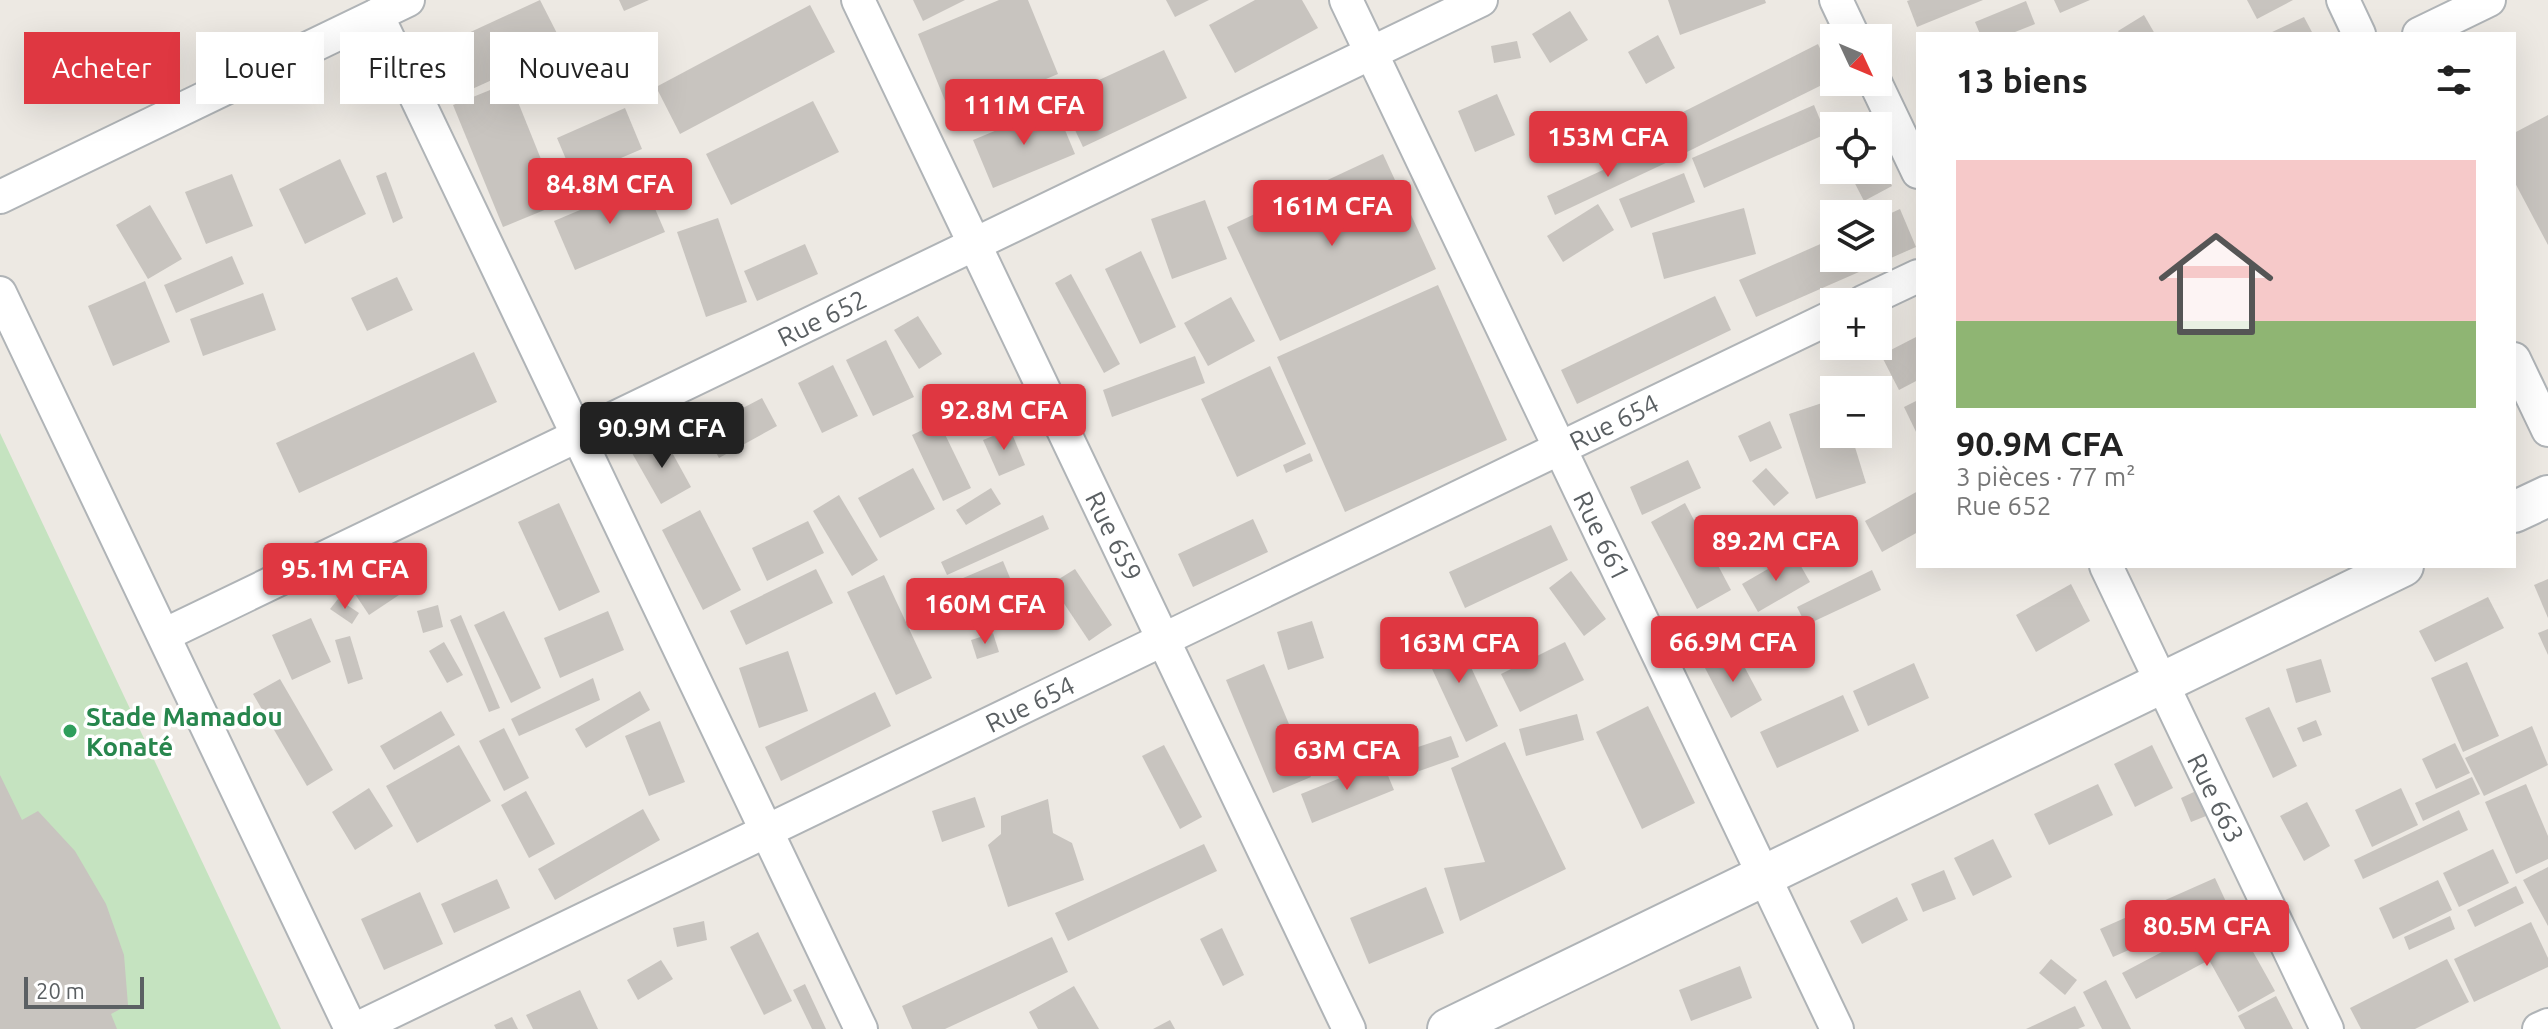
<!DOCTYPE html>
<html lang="fr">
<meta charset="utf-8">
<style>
body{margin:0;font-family:Ubuntu,sans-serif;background:#f2f2f2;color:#222;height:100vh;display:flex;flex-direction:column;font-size:30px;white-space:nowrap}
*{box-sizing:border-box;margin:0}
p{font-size:26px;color:#767676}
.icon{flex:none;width:44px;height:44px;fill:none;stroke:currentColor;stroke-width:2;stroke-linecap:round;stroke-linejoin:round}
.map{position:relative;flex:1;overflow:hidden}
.details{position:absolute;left:1916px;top:32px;width:600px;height:536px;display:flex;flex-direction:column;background:#fff;border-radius:0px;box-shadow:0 8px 32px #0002}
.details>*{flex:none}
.hud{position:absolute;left:24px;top:32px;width:760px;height:72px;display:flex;gap:16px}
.needle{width:52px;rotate:134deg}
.fabs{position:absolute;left:1820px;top:24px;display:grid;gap:16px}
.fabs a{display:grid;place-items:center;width:72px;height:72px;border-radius:0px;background:#fff;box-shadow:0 8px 32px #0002;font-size:40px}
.scale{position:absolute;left:24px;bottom:20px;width:120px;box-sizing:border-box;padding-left:8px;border:4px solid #5b6063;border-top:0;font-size:22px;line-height:28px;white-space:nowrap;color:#5b6063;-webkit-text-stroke:6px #fff;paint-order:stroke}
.price{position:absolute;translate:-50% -68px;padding:0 18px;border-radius:8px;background:#df3741;color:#fff;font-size:26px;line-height:52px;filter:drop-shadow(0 2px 4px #0008)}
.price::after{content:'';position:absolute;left:50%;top:48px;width:24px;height:18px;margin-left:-12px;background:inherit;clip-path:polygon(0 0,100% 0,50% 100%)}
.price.current{background:#222;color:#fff}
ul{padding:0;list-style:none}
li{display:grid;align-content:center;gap:16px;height:424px;padding:0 40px}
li+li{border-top:2px solid #e0e0e0}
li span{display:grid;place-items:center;height:248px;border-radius:0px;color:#555}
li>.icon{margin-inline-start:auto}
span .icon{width:144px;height:144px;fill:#fffc;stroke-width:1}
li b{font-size:34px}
h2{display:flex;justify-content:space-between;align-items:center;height:96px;padding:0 40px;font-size:34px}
.pill{padding:0 28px;border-radius:0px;background:#fff;box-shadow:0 8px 32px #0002;font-size:28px;line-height:72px}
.pill.current{background:#df3741;color:#fff}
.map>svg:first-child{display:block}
.green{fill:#c5e3c0}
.building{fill:#c8c4bf}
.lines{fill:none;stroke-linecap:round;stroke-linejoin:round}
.minor-casing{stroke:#b0b4b7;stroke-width:36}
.tertiary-casing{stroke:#b0b4b7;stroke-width:44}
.minor{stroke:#fff;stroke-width:32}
.tertiary{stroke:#fff;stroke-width:40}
.leisure-dot{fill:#2e9e5b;stroke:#fff;stroke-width:3}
.labels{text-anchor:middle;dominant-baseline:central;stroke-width:7;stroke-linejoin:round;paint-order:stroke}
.street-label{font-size:26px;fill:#5b6063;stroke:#fff}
.leisure-label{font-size:26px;font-weight:bold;fill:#27864d;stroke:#fff;text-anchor:start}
</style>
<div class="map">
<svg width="2548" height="1029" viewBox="0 0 2548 1029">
<rect width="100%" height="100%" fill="#ede9e3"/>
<!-- green -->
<polygon class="green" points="0,433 281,1029 0,1029"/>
<!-- building -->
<g class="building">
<polygon points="540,0 564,47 459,95 438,47"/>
<polygon points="619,0 649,0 624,11"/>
<polygon points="913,0 965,0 923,21"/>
<polygon points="999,0 1028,0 1058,74 952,118 918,34"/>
<polygon points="1166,0 1209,0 1175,17"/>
<polygon points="1255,0 1302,0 1318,28 1235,73 1209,25"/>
<polygon points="1668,0 1765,0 1766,3 1680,35"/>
<polygon points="1983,0 1917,27 1907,1 1910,0"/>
<polygon points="2054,0 2090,0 2060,13"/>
<polygon points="2247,0 2293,0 2257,19"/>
<polygon points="2026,1 2035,24 2010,34 1980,34 1975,22"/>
<polygon points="810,5 835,52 680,134 656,87"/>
<polygon points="1570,11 1588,40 1550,63 1532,34"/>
<polygon points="2144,15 2155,34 2120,34 2118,31"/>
<polygon points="2304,17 2313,34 2268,34"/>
<polygon points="1658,35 1675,68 1646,84 1628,52"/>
<polygon points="1517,41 1521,58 1494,63 1491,46"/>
<polygon points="1818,44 1834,79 1687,152 1671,118"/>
<polygon points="1164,50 1187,98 1083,147 1060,98"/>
<polygon points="510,82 559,204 503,227 453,105"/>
<polygon points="1497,94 1515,135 1475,152 1458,111"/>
<polygon points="813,101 839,152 731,205 706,154"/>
<polygon points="1814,105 1826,134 1704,188 1692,158"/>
<polygon points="1055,106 1075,154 993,188 973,140"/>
<polygon points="625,108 642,149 574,178 557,138"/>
<polygon points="2548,115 2548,245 2514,181 2514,133"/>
<polygon points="1661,143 1670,161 1555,215 1547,196"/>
<polygon points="1383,154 1436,269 1280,341 1227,227"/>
<polygon points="340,159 366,214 305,244 279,189"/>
<polygon points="1878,160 1892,186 1864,201 1848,170 1878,170"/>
<polygon points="386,172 403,218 393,223 376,176"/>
<polygon points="1684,173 1695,202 1631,228 1619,199"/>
<polygon points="232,174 253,226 206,244 185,192"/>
<polygon points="644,183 665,232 575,270 554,221"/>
<polygon points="1205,200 1227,259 1172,279 1151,219"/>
<polygon points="1598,204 1614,230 1563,262 1547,236"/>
<polygon points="150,205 182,259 148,279 116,225"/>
<polygon points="1744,208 1756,254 1664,279 1652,233"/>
<polygon points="1900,209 1916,247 1756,317 1739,280 1834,238 1834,258 1878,258 1878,219"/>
<polygon points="718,218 747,302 706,317 677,232"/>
<polygon points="805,244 818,274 757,301 744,271"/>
<polygon points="1141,251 1176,327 1140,344 1105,269"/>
<polygon points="232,256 244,284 176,313 164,285"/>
<polygon points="1071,274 1120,364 1104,373 1055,283"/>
<polygon points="397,277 413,310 367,331 351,298"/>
<polygon points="145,281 170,342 113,366 88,306"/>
<polygon points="1438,285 1507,440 1345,512 1277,357"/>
<polygon points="263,293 276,330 203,356 190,319"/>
<polygon points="1715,296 1731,330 1577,404 1561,370"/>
<polygon points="1231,297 1255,341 1208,366 1184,323"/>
<polygon points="918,316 942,354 919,369 894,330"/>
<polygon points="1918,336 1918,380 1899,390 1881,355"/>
<polygon points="886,340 914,397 873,416 846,360"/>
<polygon points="474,352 497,402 299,493 276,443"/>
<polygon points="1195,356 1205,383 1112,417 1103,390"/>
<polygon points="833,365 858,416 822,433 798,383"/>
<polygon points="1270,366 1306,444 1237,477 1201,399"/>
<polygon points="762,398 777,426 719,458 703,429"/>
<polygon points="1834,399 1834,434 1851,434 1866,483 1816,499 1789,414"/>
<polygon points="1918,400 1918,436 1904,407"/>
<polygon points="1770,421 1782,448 1750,462 1738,436"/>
<polygon points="939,422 971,488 943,501 912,435"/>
<polygon points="1010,429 1025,465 999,476 983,440"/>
<polygon points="663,436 691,487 661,504 632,453"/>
<polygon points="1310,453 1313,461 1286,473 1283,465"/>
<polygon points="1688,460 1701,488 1642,515 1630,487"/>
<polygon points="913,468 935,509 880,538 858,498"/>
<polygon points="1766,468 1789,493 1774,506 1752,481"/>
<polygon points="991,488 1001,504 966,525 956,510"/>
<polygon points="1918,491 1918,532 1882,552 1865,521"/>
<polygon points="839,495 878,560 852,576 813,511"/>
<polygon points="559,503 600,592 559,611 518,522"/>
<polygon points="1685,503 1731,590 1697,609 1651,522"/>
<polygon points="700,510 741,590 703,610 662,530"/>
<polygon points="1043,515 1049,529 947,575 941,562"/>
<polygon points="1253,519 1268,552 1193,587 1178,554"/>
<polygon points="808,521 824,553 767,581 752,548"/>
<polygon points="1551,525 1568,560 1465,608 1449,572"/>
<polygon points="1794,554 1810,582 1758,612 1742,584"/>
<polygon points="1003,561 1010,578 956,602 949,584"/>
<polygon points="384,566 402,593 369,615 351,588"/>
<polygon points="816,569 833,603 746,645 730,611"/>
<polygon points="1075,569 1112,625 1089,641 1051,584"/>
<polygon points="1872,570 1881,590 1806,625 1797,607"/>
<polygon points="1571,571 1606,619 1584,636 1549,588"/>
<polygon points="884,575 932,678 896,695 847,592"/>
<polygon points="2548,579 2548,618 2534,585"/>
<polygon points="2071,584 2090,621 2036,652 2016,615"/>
<polygon points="2488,597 2504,628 2435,662 2419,631"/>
<polygon points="338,599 359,613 352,624 330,609"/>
<polygon points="438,605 443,627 423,633 417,611"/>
<polygon points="504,611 541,688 511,703 474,625"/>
<polygon points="608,611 624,650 560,678 544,638"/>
<polygon points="461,615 500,708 489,712 450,620"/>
<polygon points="311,618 331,662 292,680 272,635"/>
<polygon points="1312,621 1324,658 1288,670 1277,632"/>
<polygon points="1453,628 1498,726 1466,742 1420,643"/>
<polygon points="2548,629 2548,655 2538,633"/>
<polygon points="993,633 999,652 977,659 971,640"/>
<polygon points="350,636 363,679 348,684 335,640"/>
<polygon points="444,642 463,675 447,683 429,651"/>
<polygon points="1565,642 1584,680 1520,712 1501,674"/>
<polygon points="788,651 808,711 759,728 739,668"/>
<polygon points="1736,651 1762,700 1731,718 1705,668"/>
<polygon points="2321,659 2331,692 2296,703 2286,669"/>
<polygon points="2467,662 2499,736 2463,752 2431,678"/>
<polygon points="1914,663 1929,698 1868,726 1853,691"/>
<polygon points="1264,664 1311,777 1273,793 1226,680"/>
<polygon points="593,678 600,700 519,736 511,719"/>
<polygon points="280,679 333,770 307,786 253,694"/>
<polygon points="640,691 650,710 586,748 575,729"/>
<polygon points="875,692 891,726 781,781 765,747"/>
<polygon points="1843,695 1859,731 1777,768 1760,732"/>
<polygon points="1648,706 1695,803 1642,829 1596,732"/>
<polygon points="2269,707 2297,766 2273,778 2245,718"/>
<polygon points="441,711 455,735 394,770 380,746"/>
<polygon points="1577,714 1584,740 1526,756 1519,729"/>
<polygon points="2316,720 2322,735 2303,742 2297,728"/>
<polygon points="660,721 685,782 649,796 625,736"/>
<polygon points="2532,726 2548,765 2484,796 2465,758"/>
<polygon points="504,728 529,778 504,791 479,741"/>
<polygon points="1451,736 1459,757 1408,775 1400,753"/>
<polygon points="1505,742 1566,869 1460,921 1444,868 1485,862 1451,768"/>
<polygon points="2455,743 2470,773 2436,789 2422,759"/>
<polygon points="459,745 491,801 417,843 386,786"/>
<polygon points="1164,745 1202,817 1180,829 1142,756"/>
<polygon points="2152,745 2173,788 2135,807 2114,764"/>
<polygon points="1382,761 1394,790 1312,823 1301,794"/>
<polygon points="0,775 22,820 38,811 75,851 106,904 124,955 128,1005 111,1014 117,1029 0,1029"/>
<polygon points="2472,777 2480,794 2423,821 2415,803"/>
<polygon points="2098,784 2113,815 2049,845 2034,814"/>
<polygon points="2526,784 2548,836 2548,859 2516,874 2485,802"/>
<polygon points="369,788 393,826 355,850 332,812"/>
<polygon points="2401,788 2418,825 2372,847 2355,810"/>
<polygon points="526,791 555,844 529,858 501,805"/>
<polygon points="2196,791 2206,816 2191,822 2181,798"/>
<polygon points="975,797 985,827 942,842 932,811"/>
<polygon points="1048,799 1053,833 1072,843 1084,880 1008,907 988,845 1001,834 1001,816"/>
<polygon points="2307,802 2330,846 2304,861 2280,816"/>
<polygon points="643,809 660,840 555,900 538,869"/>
<polygon points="2459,810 2468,830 2363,879 2354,860"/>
<polygon points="1993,839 2012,877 1973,896 1954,858"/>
<polygon points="1204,844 1217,871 1068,941 1055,913"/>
<polygon points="2493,849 2509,883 2459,907 2443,873"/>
<polygon points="2548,867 2548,926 2523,880"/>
<polygon points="1944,870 1956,899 1923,912 1911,884"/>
<polygon points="2215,878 2228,906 2113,957 2100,929"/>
<polygon points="497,879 510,908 454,933 441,904"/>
<polygon points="2438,880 2452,910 2393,939 2379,908"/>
<polygon points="2516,886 2524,903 2475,927 2467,910"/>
<polygon points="1426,887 1444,933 1369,964 1350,918"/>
<polygon points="420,892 443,944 384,970 361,919"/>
<polygon points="1897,897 1908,920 1862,944 1850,921"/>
<polygon points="2450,916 2455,929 2409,950 2404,937"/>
<polygon points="704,921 707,940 677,947 673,928"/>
<polygon points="2531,922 2548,958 2548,967 2474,1002 2454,959"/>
<polygon points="2238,925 2275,991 2238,1012 2209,960 2136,999 2122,973 2196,934 2202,945"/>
<polygon points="1222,928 1244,975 1223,986 1200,939"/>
<polygon points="758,932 792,1001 764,1015 730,947"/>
<polygon points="1052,937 1068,972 945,1029 912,1029 902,1006"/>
<polygon points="2051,959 2077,980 2065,995 2039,973"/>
<polygon points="2447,959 2469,1002 2415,1029 2361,1029 2350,1008"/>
<polygon points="661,960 673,979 638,1000 627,980"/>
<polygon points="1740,966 1752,998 1691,1021 1679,990"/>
<polygon points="2106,980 2131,1029 2102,1029 2083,992"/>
<polygon points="805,984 826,1029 812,1029 793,990"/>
<polygon points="1074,986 1099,1029 1038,1029 1029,1012"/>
<polygon points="580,990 598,1029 533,1029 526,1015"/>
<polygon points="2276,996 2293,1029 2245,1029 2238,1016"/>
<polygon points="2075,1006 2085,1026 2078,1029 2026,1029"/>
<polygon points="512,1017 518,1029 496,1029 494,1025"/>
<polygon points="1170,1020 1175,1029 1153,1029"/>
</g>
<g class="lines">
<!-- minor casing -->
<g class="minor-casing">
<g id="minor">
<polyline points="858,0 1349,1029"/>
<polyline points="1346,0 1837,1029"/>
<polyline points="1836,0 1854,38"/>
<polyline points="2343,0 2359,34"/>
<polyline points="377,15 861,1029"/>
<polyline points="2419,34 2489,0"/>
<polyline points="1875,82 1918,172"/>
<polyline points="0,197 408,0"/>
<polyline points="0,293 351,1029"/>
<polyline points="1863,302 1918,276"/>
<polyline points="2514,359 2548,430"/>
<polyline points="2106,566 2327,1029"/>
<polyline points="164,635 1481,0"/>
<polyline points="356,1029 1834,316"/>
<polyline points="2539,1029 2548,1025"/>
</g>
</g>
<!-- tertiary casing -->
<g class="tertiary-casing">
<g id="tertiary">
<polyline points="2514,512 2548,496"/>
<polyline points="1448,1029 2403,566"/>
</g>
</g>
<!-- minor -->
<use href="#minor" class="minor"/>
<!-- tertiary -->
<use href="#tertiary" class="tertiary"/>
</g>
<!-- markers -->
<circle class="leisure-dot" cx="70" cy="731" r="8"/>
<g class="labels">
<!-- street labels -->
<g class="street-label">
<text transform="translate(822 318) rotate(-26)">Rue 652</text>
<text transform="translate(1614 422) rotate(-26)">Rue 654</text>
<text transform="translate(1114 536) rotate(64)">Rue 659</text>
<text transform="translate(1602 536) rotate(64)">Rue 661</text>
<text transform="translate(1030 704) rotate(-26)">Rue 654</text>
<text transform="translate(2216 798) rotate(64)">Rue 663</text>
</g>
<!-- leisure labels -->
<g class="leisure-label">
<text x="86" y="716">Stade Mamadou<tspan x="86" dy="30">Konaté</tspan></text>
</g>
</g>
</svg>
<div class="fabs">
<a><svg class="needle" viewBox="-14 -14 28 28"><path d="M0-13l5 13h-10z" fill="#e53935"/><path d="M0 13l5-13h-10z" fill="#767676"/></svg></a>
<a><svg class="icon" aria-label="locate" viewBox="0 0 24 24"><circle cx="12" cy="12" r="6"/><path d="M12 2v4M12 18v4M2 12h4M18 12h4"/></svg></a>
<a><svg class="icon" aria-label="layers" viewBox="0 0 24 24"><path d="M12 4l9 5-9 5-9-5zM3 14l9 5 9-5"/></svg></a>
<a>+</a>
<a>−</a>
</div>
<div class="scale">20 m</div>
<b class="price" style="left:1024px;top:147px">111M CFA</b>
<b class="price" style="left:1608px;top:179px">153M CFA</b>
<b class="price" style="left:610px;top:226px">84.8M CFA</b>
<b class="price" style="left:1332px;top:248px">161M CFA</b>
<b class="price" style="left:1004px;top:452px">92.8M CFA</b>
<b class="price current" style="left:662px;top:470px">90.9M CFA</b>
<b class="price" style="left:1776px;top:583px">89.2M CFA</b>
<b class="price" style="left:345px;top:611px">95.1M CFA</b>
<b class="price" style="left:985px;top:646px">160M CFA</b>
<b class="price" style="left:1733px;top:684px">66.9M CFA</b>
<b class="price" style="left:1459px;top:685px">163M CFA</b>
<b class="price" style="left:1347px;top:792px">63M CFA</b>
<b class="price" style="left:2207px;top:968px">80.5M CFA</b>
<div class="hud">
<a class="pill current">Acheter</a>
<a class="pill">Louer</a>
<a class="pill">Filtres</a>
<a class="pill">Nouveau</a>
</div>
<section class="details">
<h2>13 biens<svg class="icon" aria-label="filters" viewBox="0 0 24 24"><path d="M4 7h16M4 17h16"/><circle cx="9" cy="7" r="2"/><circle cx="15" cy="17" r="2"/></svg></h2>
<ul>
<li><span style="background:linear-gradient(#f6c9c9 65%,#8fb573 0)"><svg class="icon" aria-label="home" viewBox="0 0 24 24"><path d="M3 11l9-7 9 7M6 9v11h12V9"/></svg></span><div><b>90.9M CFA</b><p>3 pièces · 77 m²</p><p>Rue 652</p></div></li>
</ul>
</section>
</div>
